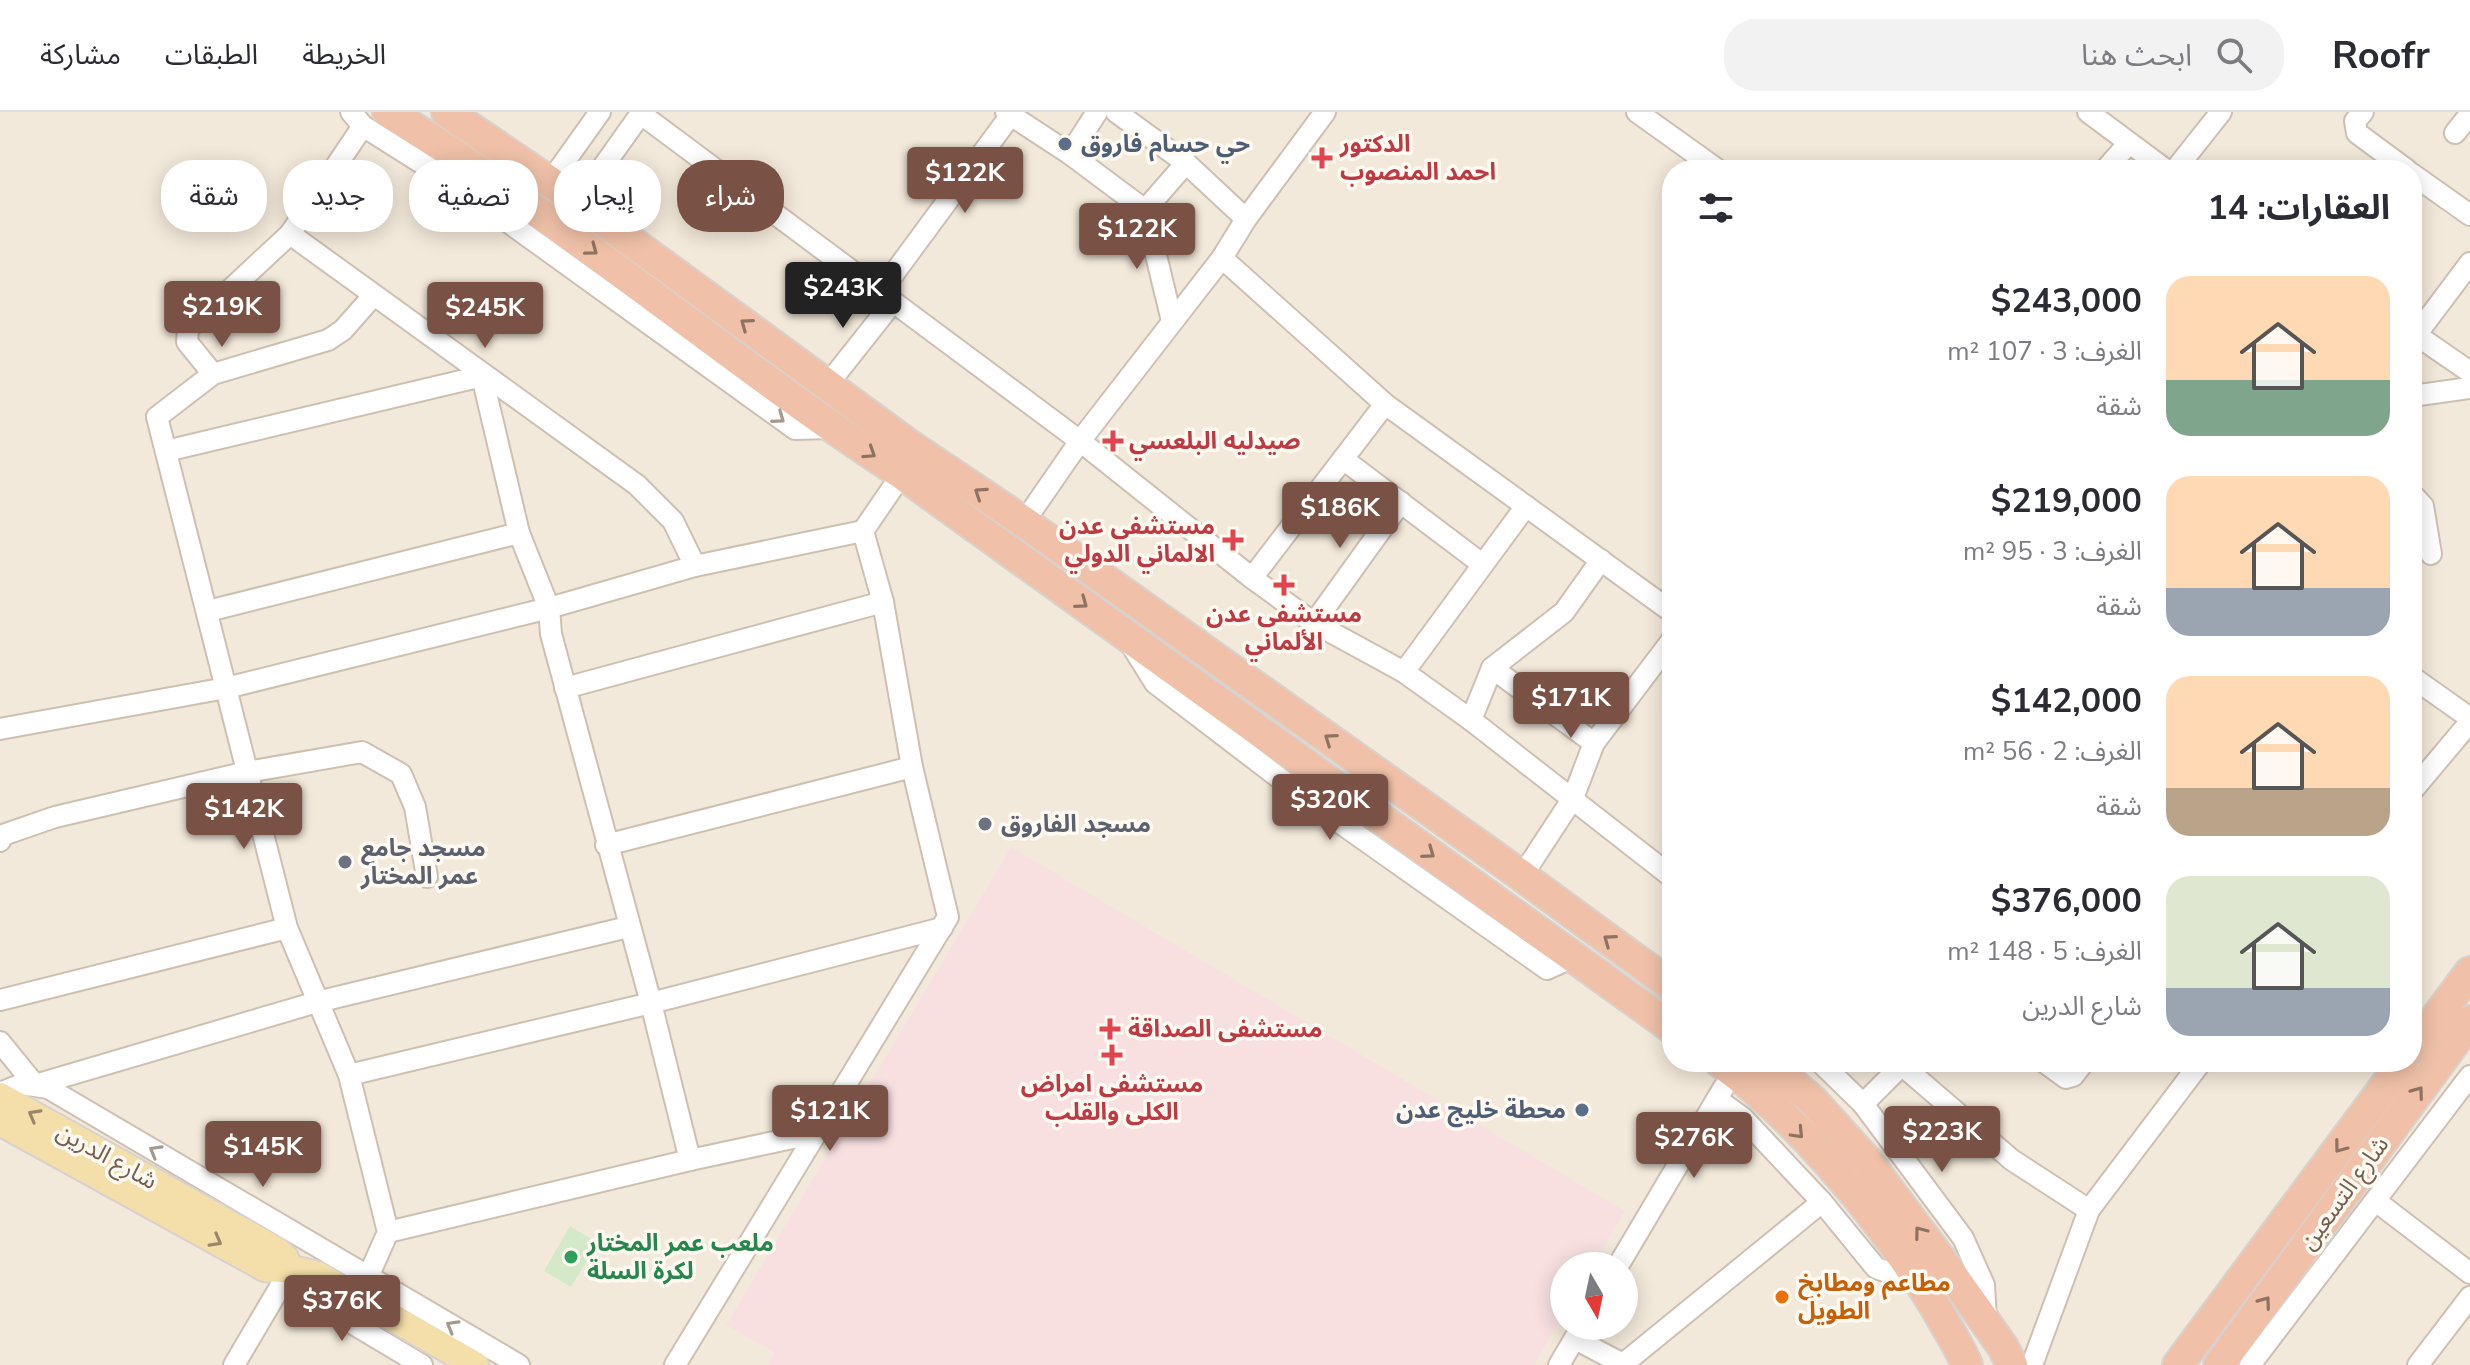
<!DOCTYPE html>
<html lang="ar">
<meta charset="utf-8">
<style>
body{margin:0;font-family:"Nunito Sans","Noto Sans Arabic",sans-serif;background:#f2f2f3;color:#2b2b33;direction:rtl;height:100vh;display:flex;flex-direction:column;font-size:30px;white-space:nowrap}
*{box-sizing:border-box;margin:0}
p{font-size:26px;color:#7c7c81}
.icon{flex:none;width:44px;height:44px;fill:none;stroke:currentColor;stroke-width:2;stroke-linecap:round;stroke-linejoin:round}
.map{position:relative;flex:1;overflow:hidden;direction:ltr}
.sheet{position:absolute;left:1662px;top:48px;width:760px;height:912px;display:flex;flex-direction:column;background:#fff;border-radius:32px;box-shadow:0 4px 20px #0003;direction:rtl}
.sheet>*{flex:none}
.guide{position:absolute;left:24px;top:48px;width:760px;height:72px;direction:rtl;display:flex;gap:16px}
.needle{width:52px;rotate:171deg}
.controls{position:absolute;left:1550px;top:1140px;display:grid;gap:16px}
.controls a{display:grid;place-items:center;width:88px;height:88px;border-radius:50%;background:#fff;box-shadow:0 4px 20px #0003;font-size:40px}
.price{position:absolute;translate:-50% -68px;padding:0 18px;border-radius:8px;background:#7a5245;color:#fff;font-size:26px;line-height:52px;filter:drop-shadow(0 2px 4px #0008)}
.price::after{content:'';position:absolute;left:50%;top:48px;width:24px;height:18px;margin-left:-12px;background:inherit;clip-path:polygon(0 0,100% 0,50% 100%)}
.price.active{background:#222;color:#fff}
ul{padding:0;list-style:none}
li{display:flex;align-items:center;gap:24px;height:200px;padding:0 32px}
li span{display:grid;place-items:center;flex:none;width:224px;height:160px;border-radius:24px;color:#555}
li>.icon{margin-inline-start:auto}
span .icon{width:96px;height:96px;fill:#fffc;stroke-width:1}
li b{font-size:34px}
h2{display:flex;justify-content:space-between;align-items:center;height:96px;padding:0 32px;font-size:34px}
.tag{padding:0 28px;border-radius:32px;background:#fff;box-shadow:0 4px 20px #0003;font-size:28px;line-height:72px}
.tag.active{background:#7a5245;color:#fff}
header{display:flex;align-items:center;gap:48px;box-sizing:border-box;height:112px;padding:0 40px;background:#fff;border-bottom:2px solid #e1e1e2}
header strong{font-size:38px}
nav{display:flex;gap:44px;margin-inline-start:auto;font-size:28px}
.search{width:560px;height:72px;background:#f2f2f3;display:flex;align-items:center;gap:20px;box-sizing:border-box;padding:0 28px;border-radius:32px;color:#7c7c81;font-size:30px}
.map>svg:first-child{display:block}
.residential{fill:#f3e9da;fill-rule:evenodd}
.medical{fill:#f8e0e1}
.green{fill:#d4e9ca}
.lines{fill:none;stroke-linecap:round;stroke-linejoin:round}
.minor-casing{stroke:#cdc0b2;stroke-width:24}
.major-casing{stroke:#d8d2ce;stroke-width:30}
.highway-casing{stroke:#d8d2ce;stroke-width:34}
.minor{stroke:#fff;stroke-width:20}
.major{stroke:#f4dfaa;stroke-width:26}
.highway{stroke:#f0c1a8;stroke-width:30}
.oneway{stroke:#8e7362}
.oneway2{stroke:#a5988d}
.oneway3{stroke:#9b866b}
.service-dot{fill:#5c6f8a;stroke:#fefaf2;stroke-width:3}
.health-dot{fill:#e0444e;stroke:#fefaf2;stroke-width:3}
.worship-dot{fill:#6b7280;stroke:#fefaf2;stroke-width:3}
.leisure-dot{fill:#2e9e5b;stroke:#fefaf2;stroke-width:3}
.food-dot{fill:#e8710a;stroke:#fefaf2;stroke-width:3}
.labels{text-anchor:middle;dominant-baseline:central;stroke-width:7;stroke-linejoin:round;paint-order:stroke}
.service-label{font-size:24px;font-weight:bold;fill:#4e5e75;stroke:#fefaf2;text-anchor:start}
.health-label{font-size:24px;font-weight:bold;fill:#be3a42;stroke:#fefaf2;text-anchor:start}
.worship-label{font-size:24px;font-weight:bold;fill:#5b616d;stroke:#fefaf2;text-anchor:start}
.street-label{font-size:24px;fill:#756050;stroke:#fefaf2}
.leisure-label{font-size:24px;font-weight:bold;fill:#27864d;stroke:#fefaf2;text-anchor:start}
.food-label{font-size:24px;font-weight:bold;fill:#c56008;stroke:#fefaf2;text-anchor:start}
</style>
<header>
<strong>Roofr</strong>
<div class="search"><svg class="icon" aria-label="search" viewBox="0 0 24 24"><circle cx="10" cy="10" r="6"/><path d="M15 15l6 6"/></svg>ابحث هنا</div>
<nav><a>الخريطة</a><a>الطبقات</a><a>مشاركة</a></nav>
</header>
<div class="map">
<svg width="2470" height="1253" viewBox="0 0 2470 1253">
<rect width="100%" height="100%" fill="#fbf7ec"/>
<!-- residential -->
<path class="residential" d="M0,0H2470V1253H0ZM1672,58H2412V950H1672ZM1564,1154H1624V1214H1564Z"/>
<!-- medical -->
<polygon class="medical" points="1011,735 1625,1099 1592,1154 1564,1154 1564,1202 1534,1253 768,1253 775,1241 726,1213"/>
<!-- green -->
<polygon class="green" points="570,1114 598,1131 571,1175 544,1159"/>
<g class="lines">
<!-- minor casing -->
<g class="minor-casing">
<g id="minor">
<polyline points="351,0 363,14 458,74 795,317 831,316"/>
<polyline points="1006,0 1070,42 1145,98 1186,51"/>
<polyline points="1116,0 1186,51 1246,107"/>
<polyline points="1637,0 1718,58"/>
<polyline points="2088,0 2166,58"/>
<polyline points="2363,0 2355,9 2357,21 2407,58"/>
<polyline points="641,2 1080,329 1252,466 1314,511 1404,560 1471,608 1672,765"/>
<polyline points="363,14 290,122 637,373 673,409 695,454"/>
<polyline points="2455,21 2470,2"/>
<polyline points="1070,42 1097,0"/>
<polyline points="2105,58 2129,31"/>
<polyline points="2175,58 2221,0"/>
<polyline points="2412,62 2470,103"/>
<polyline points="550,70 600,0"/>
<polyline points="578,90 642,0"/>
<polyline points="1145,98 1172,209"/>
<polyline points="1222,146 1385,292 1672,500"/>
<polyline points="881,179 1013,0"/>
<polyline points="2412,220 2470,260"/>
<polyline points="2416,223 2470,151"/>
<polyline points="213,262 187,230 188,217 290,122"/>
<polyline points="828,272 893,190"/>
<polyline points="2412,284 2470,276"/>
<polyline points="166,339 482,264 519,421 549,496 551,522 651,891 690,1048"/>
<polyline points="1343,347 1482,452"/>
<polyline points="2412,382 2423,394 2431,442"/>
<polyline points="1024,410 1080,329 1222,146 1246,107 1325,0"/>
<polyline points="1252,466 1385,292"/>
<polyline points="208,499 519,421"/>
<polyline points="1314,511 1401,390"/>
<polyline points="1130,531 1155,571 1312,691 1547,857 1573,845"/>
<polyline points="1492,556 1594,631"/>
<polyline points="1404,560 1526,394"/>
<polyline points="2412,565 2470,606"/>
<polyline points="565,576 883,490"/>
<polyline points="1471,608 1492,556 1564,500 1601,448"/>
<polyline points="0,617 226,576 549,496 695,454 863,419 902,362"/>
<polyline points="2412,679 2470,610"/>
<polyline points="0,729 3,723 55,705 247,660 362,640 401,662 415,695 427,765"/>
<polyline points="606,733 912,655"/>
<polyline points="1522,764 1573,686 1594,631 1672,528"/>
<polyline points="0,888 287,816"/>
<polyline points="0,930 35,973 317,890 628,815"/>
<polyline points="1820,950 1863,992 1963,1126 1984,1173 1986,1207"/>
<polyline points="1898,950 2012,1048 2089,1098"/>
<polyline points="2044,950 2066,966 2073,964 2084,950"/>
<polyline points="349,963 651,891 942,816"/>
<polyline points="0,981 22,972 48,976 519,1253"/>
<polyline points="1717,987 1743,1006 1822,1090 1876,1156 1921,1172"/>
<polyline points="1863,992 1905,950"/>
<polyline points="2377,1090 2470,1161"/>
<polyline points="388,1120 690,1048 816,1021"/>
<polyline points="1618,1154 1724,975"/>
<polyline points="368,1165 388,1120 349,963 287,816 157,305 213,262 328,228 343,218 373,184"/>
<polyline points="283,1170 422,1253"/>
<polyline points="1575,1227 1625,1253"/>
<polyline points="1623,1252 1822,1090"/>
<polyline points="234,1253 290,1158"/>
<polyline points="675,1253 948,805 912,655 883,490 863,419"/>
<polyline points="1559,1253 1582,1214"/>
<polyline points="2032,1253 2089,1098 2201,950"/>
<polyline points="2250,1253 2470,964"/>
<polyline points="2418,1253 2470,1185"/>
</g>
</g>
<!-- major casing -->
<g class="major-casing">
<g id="major">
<polyline points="0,984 276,1138 285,1146 290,1158"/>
<polyline points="0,1010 265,1156 297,1158 318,1163 475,1253"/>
</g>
</g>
<!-- highway casing -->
<g class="highway-casing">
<g id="highway">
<path d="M388,0C568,110 727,248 902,362L1672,916"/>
<polyline points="447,0 550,70 908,332 1024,410 1522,764 1672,874"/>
<polyline points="2412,938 2470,860"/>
<path d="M1720,950C1802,1009 1894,1121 1944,1210C1952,1224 1961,1238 1967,1253"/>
<polyline points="1768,950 1812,988 1868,1050 1947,1156 2003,1235 2012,1253"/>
<polyline points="2178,1253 2403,950"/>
<polyline points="2219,1253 2470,909"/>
</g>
</g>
<!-- minor -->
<use href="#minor" class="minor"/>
<!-- major -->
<use href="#major" class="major"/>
<!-- highway -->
<use href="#highway" class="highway"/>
</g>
<!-- one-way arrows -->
<defs><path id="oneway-chevron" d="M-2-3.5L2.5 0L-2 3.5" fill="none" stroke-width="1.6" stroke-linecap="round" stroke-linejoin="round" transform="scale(2)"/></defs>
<g class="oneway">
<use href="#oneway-chevron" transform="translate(592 138) rotate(37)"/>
<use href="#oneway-chevron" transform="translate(746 212) rotate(-144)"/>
<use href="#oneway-chevron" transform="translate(870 341) rotate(33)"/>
<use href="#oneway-chevron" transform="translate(980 381) rotate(-146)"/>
<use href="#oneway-chevron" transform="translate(1082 491) rotate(36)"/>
<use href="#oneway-chevron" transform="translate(1330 627) rotate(-145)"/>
<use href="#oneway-chevron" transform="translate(1429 741) rotate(36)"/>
<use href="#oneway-chevron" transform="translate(1609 828) rotate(-144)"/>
<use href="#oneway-chevron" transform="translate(2418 980) rotate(-54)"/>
<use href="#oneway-chevron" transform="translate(1798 1021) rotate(46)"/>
<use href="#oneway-chevron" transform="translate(2340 1035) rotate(127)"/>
<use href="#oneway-chevron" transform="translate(1920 1120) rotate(-127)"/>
<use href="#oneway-chevron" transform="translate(2265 1190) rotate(-54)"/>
</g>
<g class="oneway2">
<use href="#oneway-chevron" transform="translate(779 306) rotate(36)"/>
<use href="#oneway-chevron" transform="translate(155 1039) rotate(-150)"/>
<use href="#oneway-chevron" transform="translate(452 1214) rotate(-150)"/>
</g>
<g class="oneway3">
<use href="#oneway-chevron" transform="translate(34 1003) rotate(-151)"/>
<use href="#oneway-chevron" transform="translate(216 1129) rotate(29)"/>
</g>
<!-- markers -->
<g class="service-dot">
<circle cx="1065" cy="32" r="8"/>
<circle cx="1582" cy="998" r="8"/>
</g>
<g class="health-dot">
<path d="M1318 34h8v8h8v8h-8v8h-8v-8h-8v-8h8z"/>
<path d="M1109 317h8v8h8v8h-8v8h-8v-8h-8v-8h8z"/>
<path d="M1229 416h8v8h8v8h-8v8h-8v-8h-8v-8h8z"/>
<path d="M1280 461h8v8h8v8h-8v8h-8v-8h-8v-8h8z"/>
<path d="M1106 905h8v8h8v8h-8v8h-8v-8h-8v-8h8z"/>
<path d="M1108 931h8v8h8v8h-8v8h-8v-8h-8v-8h8z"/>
</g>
<g class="worship-dot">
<circle cx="985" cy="712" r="8"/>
<circle cx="345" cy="750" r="8"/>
</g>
<circle class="leisure-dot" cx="571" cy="1145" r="8"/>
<circle class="food-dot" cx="1782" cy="1185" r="8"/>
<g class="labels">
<!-- service labels -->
<g class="service-label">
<text x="1081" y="32">حي حسام فاروق</text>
<text x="1566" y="998" text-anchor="end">محطة خليج عدن</text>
</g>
<!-- health labels -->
<g class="health-label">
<text x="1340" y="32">الدكتور<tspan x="1340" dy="28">احمد المنصوب</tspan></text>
<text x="1129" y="329">صيدليه البلعسي</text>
<text x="1215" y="414" text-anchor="end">مستشفى عدن<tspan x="1215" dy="28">الالماني الدولي</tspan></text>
<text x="1284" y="502" text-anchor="middle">مستشفى عدن<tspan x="1284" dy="28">الألماني</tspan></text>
<text x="1128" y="917">مستشفى الصداقة</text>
<text x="1112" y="972" text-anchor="middle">مستشفى امراض<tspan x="1112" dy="28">الكلى والقلب</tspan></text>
</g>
<!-- worship labels -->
<g class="worship-label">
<text x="1001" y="712">مسجد الفاروق</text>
<text x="361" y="736">مسجد جامع<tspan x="361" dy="28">عمر المختار</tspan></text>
</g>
<!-- street labels -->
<g class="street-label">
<text transform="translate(107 1044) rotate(29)">شارع الدرين</text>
<text transform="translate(2344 1081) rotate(-54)">شارع التسعين</text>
</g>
<!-- leisure labels -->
<g class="leisure-label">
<text x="587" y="1131">ملعب عمر المختار<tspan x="587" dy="28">لكرة السلة</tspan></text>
</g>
<!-- food labels -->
<g class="food-label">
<text x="1798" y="1171">مطاعم ومطابخ<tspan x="1798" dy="28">الطويل</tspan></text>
</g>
</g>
</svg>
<div class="controls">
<a><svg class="needle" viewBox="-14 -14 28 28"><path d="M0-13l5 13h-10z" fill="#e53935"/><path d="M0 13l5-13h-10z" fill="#7c7c81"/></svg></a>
</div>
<b class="price" style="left:965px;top:103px">$122K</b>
<b class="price" style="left:1137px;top:159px">$122K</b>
<b class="price active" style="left:843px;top:218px">$243K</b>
<b class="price" style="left:222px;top:237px">$219K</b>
<b class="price" style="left:485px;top:238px">$245K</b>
<b class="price" style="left:1340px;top:438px">$186K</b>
<b class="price" style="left:1571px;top:628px">$171K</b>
<b class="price" style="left:1330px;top:730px">$320K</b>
<b class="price" style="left:244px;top:739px">$142K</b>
<b class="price" style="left:830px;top:1041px">$121K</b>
<b class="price" style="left:1942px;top:1062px">$223K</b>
<b class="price" style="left:1694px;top:1068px">$276K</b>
<b class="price" style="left:263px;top:1077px">$145K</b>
<b class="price" style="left:342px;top:1231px">$376K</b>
<div class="guide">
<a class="tag active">شراء</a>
<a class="tag">إيجار</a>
<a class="tag">تصفية</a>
<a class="tag">جديد</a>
<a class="tag">شقة</a>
</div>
<section class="sheet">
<h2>العقارات: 14<svg class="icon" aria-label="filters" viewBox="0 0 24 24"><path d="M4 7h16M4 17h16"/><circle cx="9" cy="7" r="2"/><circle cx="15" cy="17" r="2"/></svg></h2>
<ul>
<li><span style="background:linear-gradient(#ffd9b3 65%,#7fa58c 0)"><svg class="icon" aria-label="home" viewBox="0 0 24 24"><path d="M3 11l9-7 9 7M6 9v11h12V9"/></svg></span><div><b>$243,000</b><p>الغرف: 3 · 107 m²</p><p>شقة</p></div></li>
<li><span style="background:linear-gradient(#ffd9b3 70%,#9aa5b1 0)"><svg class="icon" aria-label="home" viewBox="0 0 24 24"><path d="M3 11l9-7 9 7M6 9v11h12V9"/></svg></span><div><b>$219,000</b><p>الغرف: 3 · 95 m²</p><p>شقة</p></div></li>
<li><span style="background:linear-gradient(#ffd9b3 70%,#b9a48a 0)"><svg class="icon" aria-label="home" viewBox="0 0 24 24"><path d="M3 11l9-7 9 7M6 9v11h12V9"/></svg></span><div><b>$142,000</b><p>الغرف: 2 · 56 m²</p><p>شقة</p></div></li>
<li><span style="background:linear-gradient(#dfe7d0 70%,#9aa5b1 0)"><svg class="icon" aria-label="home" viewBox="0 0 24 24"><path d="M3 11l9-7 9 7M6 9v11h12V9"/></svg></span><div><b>$376,000</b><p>الغرف: 5 · 148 m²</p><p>شارع الدرين</p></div></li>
</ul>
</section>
</div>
